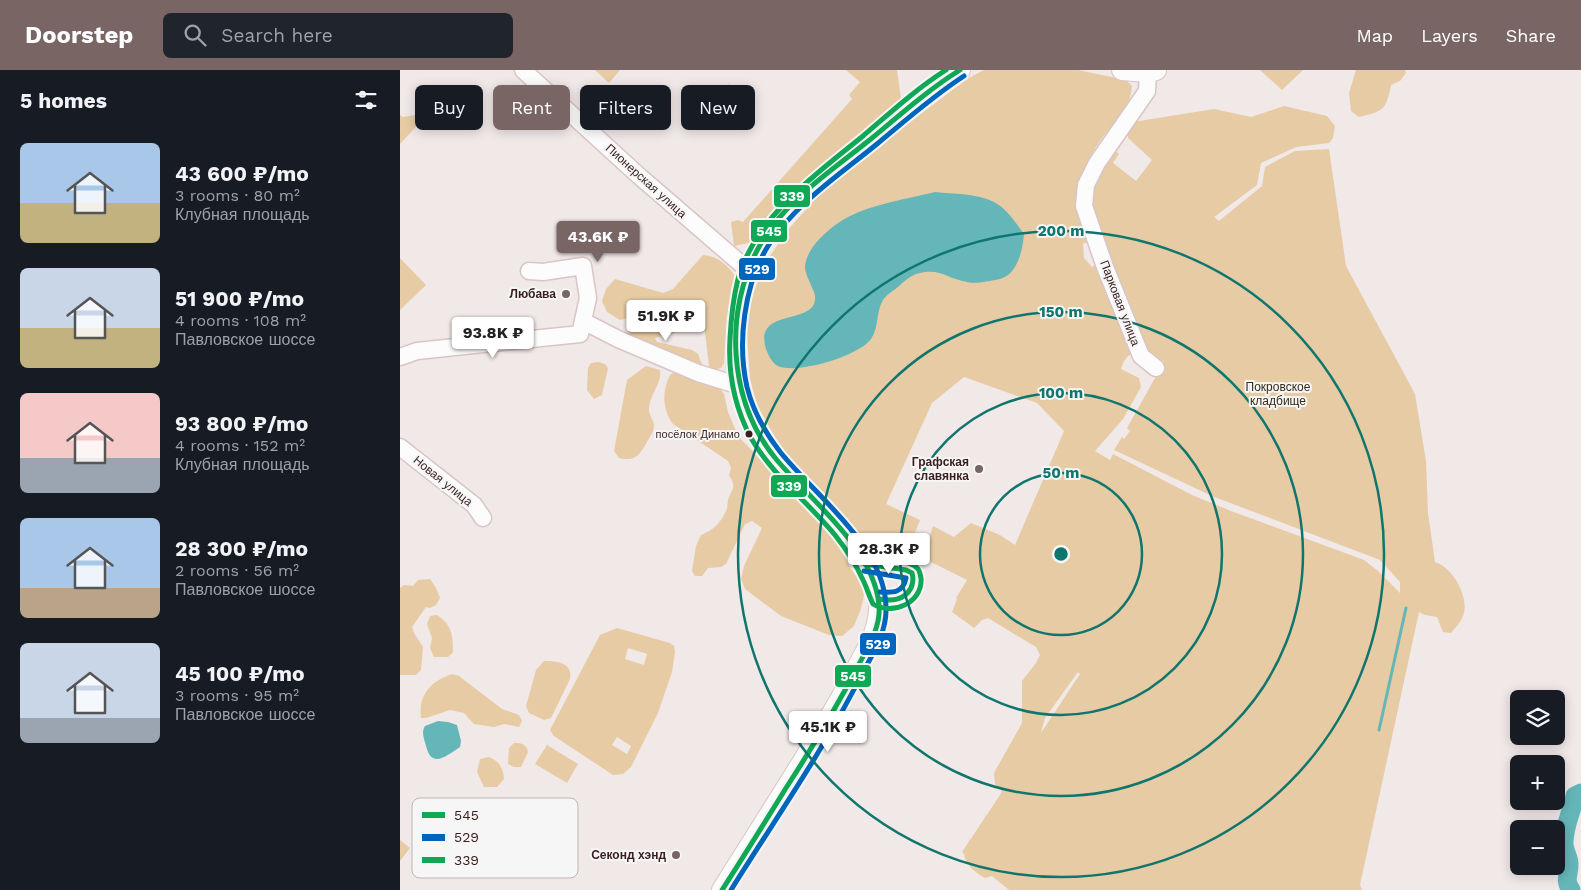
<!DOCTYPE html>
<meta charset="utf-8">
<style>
body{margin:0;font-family:"Work Sans",sans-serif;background:#20242c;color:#f1f3f6;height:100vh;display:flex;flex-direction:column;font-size:19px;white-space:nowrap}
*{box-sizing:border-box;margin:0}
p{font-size:16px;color:#9ea1a6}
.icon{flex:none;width:28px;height:28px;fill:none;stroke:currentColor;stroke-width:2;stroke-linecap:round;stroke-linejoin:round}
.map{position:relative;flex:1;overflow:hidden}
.details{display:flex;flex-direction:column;background:#171b24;width:400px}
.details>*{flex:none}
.banner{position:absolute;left:15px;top:15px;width:475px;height:45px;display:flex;gap:10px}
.tools{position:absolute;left:1110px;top:620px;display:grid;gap:10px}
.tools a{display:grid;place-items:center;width:55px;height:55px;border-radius:8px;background:#171b24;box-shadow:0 2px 12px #0003;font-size:25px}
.price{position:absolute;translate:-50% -42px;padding:0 11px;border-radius:5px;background:#fff;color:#222;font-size:16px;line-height:32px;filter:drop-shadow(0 1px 2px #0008)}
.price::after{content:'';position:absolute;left:50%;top:30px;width:15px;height:11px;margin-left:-8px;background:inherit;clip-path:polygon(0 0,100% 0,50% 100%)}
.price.current{background:#7a6565;color:#fff}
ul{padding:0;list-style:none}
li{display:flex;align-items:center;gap:15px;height:125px;padding:0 20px}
li span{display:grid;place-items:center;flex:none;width:140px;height:100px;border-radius:8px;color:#555}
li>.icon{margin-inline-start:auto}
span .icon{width:60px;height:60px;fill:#fffc;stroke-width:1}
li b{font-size:21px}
h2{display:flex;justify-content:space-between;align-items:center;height:60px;padding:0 20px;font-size:21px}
.chip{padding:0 18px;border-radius:8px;background:#171b24;box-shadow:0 2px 12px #0003;font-size:18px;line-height:45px}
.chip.current{background:#7a6565;color:#fff}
header{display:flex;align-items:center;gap:30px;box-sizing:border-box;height:70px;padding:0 25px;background:#7a6565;color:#fff}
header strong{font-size:24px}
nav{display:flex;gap:28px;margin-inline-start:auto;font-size:18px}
.search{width:350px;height:45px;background:#20242c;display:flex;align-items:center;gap:12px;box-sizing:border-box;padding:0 18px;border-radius:8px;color:#9ea1a6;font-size:19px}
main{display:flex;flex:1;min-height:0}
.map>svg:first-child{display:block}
.green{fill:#e7cba4;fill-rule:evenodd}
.water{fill:#65b6b9}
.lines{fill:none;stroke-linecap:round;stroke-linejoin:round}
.stream{stroke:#65b6b9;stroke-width:3}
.river{stroke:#65b6b9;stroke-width:19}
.minor-casing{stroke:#d9c5c5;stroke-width:19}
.major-casing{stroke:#d9c5c5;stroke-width:22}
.minor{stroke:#fdfcfc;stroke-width:16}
.major{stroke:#fdfcfc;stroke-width:20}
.bus-1-casing{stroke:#f6f6f6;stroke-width:9}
.bus-2-casing{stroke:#f6f6f6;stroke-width:9}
.bus-3-casing{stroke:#f6f6f6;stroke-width:9}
.bus-1{stroke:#10a855;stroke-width:5}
.bus-2{stroke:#0065bd;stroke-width:5}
.bus-3{stroke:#10a855;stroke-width:5}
.ring{fill:none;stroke:#0f766e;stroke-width:2.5}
.poi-dot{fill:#7a6565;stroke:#f6f6f6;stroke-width:2}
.bus-dot{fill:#3a1e1f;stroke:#f6f6f6;stroke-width:2}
.labels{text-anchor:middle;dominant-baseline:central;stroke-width:4;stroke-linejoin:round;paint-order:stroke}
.bus-label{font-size:11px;fill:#3a1e1f;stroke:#f6f6f6;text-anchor:end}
.street-label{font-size:12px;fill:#3a1e1f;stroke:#f6f6f6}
.poi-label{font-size:12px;font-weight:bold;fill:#3a1e1f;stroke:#f6f6f6;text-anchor:end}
.park-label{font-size:12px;fill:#382b16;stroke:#f6f6f6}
.key{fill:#f6f6f6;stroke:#beb5b6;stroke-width:1}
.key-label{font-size:14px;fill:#3a1e1f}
.centre{fill:#0f766e;stroke:#f6f6f6;stroke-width:2.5}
.ring-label{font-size:15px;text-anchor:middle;font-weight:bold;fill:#0f766e;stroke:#f6f6f6;stroke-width:4;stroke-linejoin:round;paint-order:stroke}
.line-badge{stroke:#f6f6f6;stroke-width:2}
.badge-label{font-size:14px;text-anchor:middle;font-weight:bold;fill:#fff}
</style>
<header>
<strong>Doorstep</strong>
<div class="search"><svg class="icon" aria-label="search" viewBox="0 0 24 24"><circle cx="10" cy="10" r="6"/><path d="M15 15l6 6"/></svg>Search here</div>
<nav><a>Map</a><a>Layers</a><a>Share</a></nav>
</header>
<main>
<section class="details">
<h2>5 homes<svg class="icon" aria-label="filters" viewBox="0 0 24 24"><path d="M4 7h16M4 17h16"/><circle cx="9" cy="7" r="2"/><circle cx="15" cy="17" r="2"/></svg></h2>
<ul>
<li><span style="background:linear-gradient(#a9c7e8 60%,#c2b280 0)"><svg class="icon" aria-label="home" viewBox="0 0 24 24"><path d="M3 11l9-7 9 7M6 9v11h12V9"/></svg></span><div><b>43 600 ₽/mo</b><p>3 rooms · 80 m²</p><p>Клубная площадь</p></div></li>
<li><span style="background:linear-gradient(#c9d6e8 60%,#c2b280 0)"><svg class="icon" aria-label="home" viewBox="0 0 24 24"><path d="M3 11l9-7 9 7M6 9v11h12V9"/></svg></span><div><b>51 900 ₽/mo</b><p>4 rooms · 108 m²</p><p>Павловское шоссе</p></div></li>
<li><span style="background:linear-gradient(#f6c9c9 65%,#9aa5b1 0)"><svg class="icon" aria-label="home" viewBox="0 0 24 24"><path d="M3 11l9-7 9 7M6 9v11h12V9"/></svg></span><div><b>93 800 ₽/mo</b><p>4 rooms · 152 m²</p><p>Клубная площадь</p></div></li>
<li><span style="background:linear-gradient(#a9c7e8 70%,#b9a48a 0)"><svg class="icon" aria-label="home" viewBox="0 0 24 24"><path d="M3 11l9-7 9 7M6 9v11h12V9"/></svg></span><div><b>28 300 ₽/mo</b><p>2 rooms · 56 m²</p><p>Павловское шоссе</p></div></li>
<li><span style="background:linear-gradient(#c9d6e8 75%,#9aa5b1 0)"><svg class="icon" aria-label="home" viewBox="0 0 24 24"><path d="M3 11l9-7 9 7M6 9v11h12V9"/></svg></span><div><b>45 100 ₽/mo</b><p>3 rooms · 95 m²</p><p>Павловское шоссе</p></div></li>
</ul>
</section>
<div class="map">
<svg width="1181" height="820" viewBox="0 0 1181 820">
<rect width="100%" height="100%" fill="#f1e8e8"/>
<!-- green -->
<g class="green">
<polygon points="195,0 220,0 209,13"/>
<polygon points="446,0 497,0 501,29 411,105 353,172 334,176 331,152 338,150 343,152 452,29 449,25 460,12"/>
<path d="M584,0H678L726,10L732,16C730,43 714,51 700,71C688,88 676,114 677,135C677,147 684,161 687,172L683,174L684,188L692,197L698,193L687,129L712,78L719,84L713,93L736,111L752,90L728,68V59L733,52L814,39L851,47L884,36L927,46L935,56L933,68L929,73L896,77L861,93L857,115L814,147L819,151L862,116L865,97L895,81L929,79L946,196L1015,324L1026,391L1028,443L1035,492C1053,498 1068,525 1064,543C1062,551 1056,557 1051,563L1043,562L1037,547L1025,545L1019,542L960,815L962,820H609L592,806L585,808C576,803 566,796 564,784L562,782L602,722L595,714L594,703L622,653V611L636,593L640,585L636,577L588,548L582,550L574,558L552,542L557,529L556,528L567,510L523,488L533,456L554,467L571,453L600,465L615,475L664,361L637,333L564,307L532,333L486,434L520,450L505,487L500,491L487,490L476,485L462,467L380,376L357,335L350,309L347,266L348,240L356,216L368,189L386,162L417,127L510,52L567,9ZM747,279L764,292L727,358L730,361L724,369L722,367L714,380L812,426L980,490L1000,512V523L978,501L964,490L831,441L792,425L713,384L710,390L695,381L723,349L741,317L739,308L721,299C726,283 732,283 747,279ZM678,602L680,604L641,663L645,648Z"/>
<polygon points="860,0 903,0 882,20"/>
<path d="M956,0H1005L1006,3L1000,11L991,15C986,40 984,41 959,47L951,41L949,23Z"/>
<polygon points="329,14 344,27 333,39 318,26"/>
<polygon points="29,43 0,74 0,45 3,47"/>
<path d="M303,185C318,186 329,196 337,209L326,248L324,293L321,298L314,300L309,296L303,246L295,245C288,262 271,264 255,268L257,272L292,280L298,284L302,295L296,301L238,274L229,264V257L241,250L237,246L220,250L207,242L202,231L206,219L215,209L263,223L273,219Z"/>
<polygon points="0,188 26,215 0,240"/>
<polygon points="198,292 205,294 208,298 202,325 194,329 187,320 188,298 191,293"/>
<path d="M246,296L260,300C262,313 251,323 249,337C248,344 253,349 254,355C254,361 251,365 248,370C240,384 237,392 219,388L214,381L227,310Z"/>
<path d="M277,301L320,318L324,324L328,342L338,366L439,472L450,498L461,512L464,525L461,539L454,556L442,566L429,565L381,546L345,519L341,509L344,496L362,458L352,451L345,454L326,494L321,497L308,498L302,506H295L292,501L296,476L301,465C313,460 320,454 326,441C328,438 327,434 328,430C332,418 337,418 329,405L331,398L328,391L273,354C262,339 262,321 270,305Z"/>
<polygon points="30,509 36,518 40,528 36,535 30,538 26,537 12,557 14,563 23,577 21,600 16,605 0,605 0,518 4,515 13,516 18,510"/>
<path d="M37,545C52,555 53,565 53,582L48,587H34L30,578L32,568L27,554L30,546Z"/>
<path d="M217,558L270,573L274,576L275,582L272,602L258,643L231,697L223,704L213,705L154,666L150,660L200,565ZM228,578L247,584L244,595L225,589ZM217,667L231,676L227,684L212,675Z"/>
<path d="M144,591C156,591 173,592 170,609L151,648L144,650L129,643L126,636L136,600Z"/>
<path d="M52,604L59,606L102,639L119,645L122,651L119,657L104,654L94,657L74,654L64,643L50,640L26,648H21C18,625 31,611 52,604Z"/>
<path d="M114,673C122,673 126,674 128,682L121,697H114L108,694L109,678Z"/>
<polygon points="147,675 178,694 167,713 135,694"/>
<path d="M89,687C100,692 103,698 104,709L97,717H84L77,702L80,689Z"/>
<polygon points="0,770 10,778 0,791"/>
</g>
<!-- water -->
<g class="water">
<path d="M535,122C554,124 576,123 594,132C606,138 616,153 624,164C623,178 619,196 608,205C603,209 595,210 590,211C583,212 574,214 567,212C547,209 540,197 516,204C509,207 503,212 498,217C493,221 486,225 483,230C476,241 479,258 471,269C459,286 394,306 376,295C371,291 368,284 366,279C353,236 418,257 415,226C415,223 412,218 411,215C409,210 405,203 405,197C406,177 431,156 448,147C473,134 507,129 535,122Z"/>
<path d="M38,651L48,652L57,655L61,671L60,677C47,685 32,700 26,676C24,668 21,663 25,656Z"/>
</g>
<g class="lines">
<!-- stream -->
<polyline class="stream" points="979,660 1006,538"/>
<!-- river -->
<path class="river" d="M1171,820C1164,810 1169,805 1169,794C1169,786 1163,780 1164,772C1164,756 1172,741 1175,726L1181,723"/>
<!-- minor casing -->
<g class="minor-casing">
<g id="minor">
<polyline points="123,0 238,105 348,200"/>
<polyline points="748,2 747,21 697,93 686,115 684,136 705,197 741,286 756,298"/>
<polyline points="183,251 218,269 298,303 340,316"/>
<polyline points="0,287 17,281 180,264 188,228 183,196 143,202 129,201"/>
<polyline points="0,377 74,435 83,448"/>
</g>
</g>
<!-- major casing -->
<g class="major-casing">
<g id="major">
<polyline points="722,0 748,2 756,0"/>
<path d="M322,820C348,779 374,737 400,696C420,663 441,631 458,596C468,577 480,558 479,535C478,484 406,427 376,389C359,369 347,343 340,318C329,270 340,197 371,159C400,123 437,96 472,68C501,44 528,19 560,0"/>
</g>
</g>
<!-- minor -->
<use href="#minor" class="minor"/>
<!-- major -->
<use href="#major" class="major"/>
<!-- bus-1 casing -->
<g class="bus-1-casing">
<g id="bus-1">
<path d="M465,494L506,500L512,503C514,509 513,513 511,518C504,531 491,531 479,529"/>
<path d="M322,820C344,786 365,752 386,718C412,678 436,638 458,596C468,577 481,557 479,535C474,478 410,430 376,389C328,331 323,241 360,175C385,130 433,100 472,68C501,44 528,20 560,0"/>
</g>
</g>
<!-- bus-2 casing -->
<g class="bus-2-casing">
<g id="bus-2">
<path d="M464,501L506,508C503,523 493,523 480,522"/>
<path d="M331,820C376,748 425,678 463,602C474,582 487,561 486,537C485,477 416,426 381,383C366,364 353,341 347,317C337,273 344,215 368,176C395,134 439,105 477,74C506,50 533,26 564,6"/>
</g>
</g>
<!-- bus-3 casing -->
<g class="bus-3-casing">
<path id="bus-3" d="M468,487C480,489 509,489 517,498C520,500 520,505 521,508C523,533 492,546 473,534C469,526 467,518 463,510C456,494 446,479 435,465C408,432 372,405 351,368C335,338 328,303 330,269C331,249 333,229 338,209C356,146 415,105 463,66C490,43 516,19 546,0"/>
</g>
<!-- bus-1 -->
<use href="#bus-1" class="bus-1"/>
<!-- bus-2 -->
<use href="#bus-2" class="bus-2"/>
<!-- bus-3 -->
<use href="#bus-3" class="bus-3"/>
</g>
<!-- distance rings -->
<g class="ring">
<circle cx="661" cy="484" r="81"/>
<circle cx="661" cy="484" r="161"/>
<circle cx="661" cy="484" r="242"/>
<circle cx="661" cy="484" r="323"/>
</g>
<!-- markers -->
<g class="poi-dot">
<circle cx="166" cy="224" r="5"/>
<circle cx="579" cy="399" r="5"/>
<circle cx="276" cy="785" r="5"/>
</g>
<circle class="bus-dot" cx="349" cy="364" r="4.5"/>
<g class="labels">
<!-- bus labels -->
<g class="bus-label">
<text x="340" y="364">посёлок Динамо</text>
</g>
<!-- street labels -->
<g class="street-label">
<text transform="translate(246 111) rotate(42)">Пионерская улица</text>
<text transform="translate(720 233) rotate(69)">Парковая улица</text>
<text transform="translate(43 411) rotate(39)">Новая улица</text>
</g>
<!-- poi labels -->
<g class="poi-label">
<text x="156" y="224">Любава</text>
<text x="569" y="392">Графская<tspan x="569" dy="14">славянка</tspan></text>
<text x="266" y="785">Секонд хэнд</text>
</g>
<!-- park labels -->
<g class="park-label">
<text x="878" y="317">Покровское<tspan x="878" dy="14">кладбище</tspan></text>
</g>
</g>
<!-- legend -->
<rect x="12" y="728" width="166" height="80" rx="8" class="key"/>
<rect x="22" y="742" width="23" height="6" fill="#10a855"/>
<rect x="22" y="764" width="23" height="7" fill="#0065bd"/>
<rect x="22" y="787" width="23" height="6" fill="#10a855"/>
<g class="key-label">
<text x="54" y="750">545</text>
<text x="54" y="772">529</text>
<text x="54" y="795">339</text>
</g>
<circle cx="661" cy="484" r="8" class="centre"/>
<g class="ring-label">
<text x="661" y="166">200 m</text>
<text x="661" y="247">150 m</text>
<text x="661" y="328">100 m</text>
<text x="661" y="408">50 m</text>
</g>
<g class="line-badge">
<rect x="373" y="114" width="38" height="24" rx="5" fill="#10a855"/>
<rect x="350" y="149" width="38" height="24" rx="5" fill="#10a855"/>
<rect x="338" y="187" width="38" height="24" rx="5" fill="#0065bd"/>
<rect x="370" y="404" width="38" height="24" rx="5" fill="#10a855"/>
<rect x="459" y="562" width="38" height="24" rx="5" fill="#0065bd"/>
<rect x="434" y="594" width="38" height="24" rx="5" fill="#10a855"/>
</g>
<g class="badge-label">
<text x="392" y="131">339</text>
<text x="369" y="166">545</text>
<text x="357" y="204">529</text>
<text x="389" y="421">339</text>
<text x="478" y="579">529</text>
<text x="453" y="611">545</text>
</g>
</svg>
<div class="tools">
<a><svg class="icon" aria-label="layers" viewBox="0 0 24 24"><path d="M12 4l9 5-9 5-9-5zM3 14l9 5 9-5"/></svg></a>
<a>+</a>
<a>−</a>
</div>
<b class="price current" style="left:198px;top:193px">43.6K ₽</b>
<b class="price" style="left:266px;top:272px">51.9K ₽</b>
<b class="price" style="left:93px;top:289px">93.8K ₽</b>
<b class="price" style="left:489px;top:505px">28.3K ₽</b>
<b class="price" style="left:428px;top:683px">45.1K ₽</b>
<div class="banner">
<a class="chip">Buy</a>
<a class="chip current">Rent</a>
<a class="chip">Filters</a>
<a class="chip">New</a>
</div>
</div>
</main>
